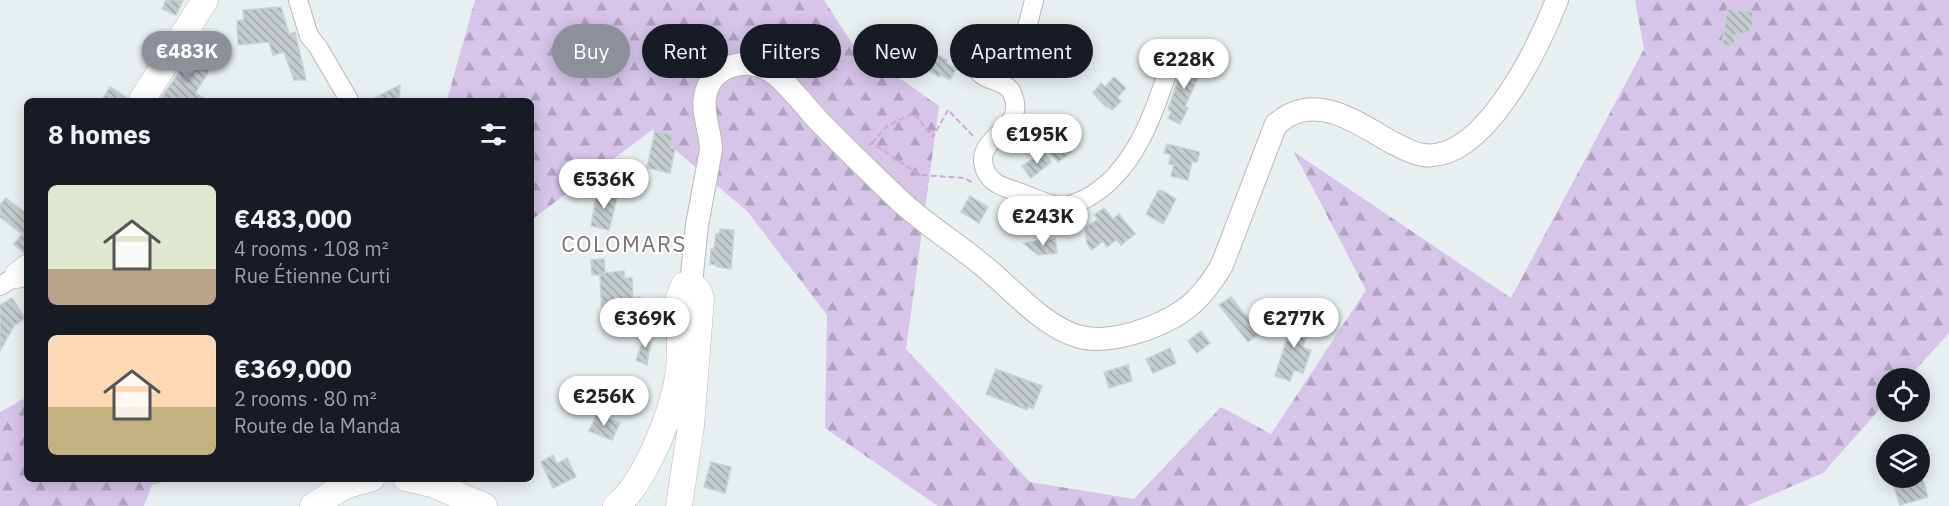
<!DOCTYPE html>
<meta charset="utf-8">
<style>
body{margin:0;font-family:"IBM Plex Sans",sans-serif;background:#20242c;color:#f1f3f6;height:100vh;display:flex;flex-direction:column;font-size:22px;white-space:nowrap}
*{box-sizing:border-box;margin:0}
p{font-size:20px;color:#9ea1a6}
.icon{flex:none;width:33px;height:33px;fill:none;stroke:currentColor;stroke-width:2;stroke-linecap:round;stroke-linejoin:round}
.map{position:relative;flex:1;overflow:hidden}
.sheet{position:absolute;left:24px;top:98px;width:510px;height:384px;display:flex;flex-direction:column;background:#171b24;border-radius:9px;box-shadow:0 3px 15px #0003}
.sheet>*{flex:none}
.guide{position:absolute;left:552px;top:24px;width:570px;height:54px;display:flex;gap:12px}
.tools{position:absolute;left:1876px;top:368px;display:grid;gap:12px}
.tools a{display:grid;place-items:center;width:54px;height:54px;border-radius:50%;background:#171b24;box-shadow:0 3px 15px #0003;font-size:30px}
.price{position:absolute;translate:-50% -51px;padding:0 14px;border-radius:21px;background:#fff;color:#222;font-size:20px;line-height:39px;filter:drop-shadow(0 2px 3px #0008)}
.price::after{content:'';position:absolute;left:50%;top:36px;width:18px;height:14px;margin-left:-9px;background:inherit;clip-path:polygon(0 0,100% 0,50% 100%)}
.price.selected{background:#8c9099;color:#fff}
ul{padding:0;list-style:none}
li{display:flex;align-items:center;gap:18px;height:150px;padding:0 24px}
li span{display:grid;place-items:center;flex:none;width:168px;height:120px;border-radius:9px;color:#555}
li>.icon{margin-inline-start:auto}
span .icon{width:72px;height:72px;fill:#fffc;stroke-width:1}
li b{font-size:26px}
h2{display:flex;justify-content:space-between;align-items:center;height:72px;padding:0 24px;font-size:26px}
.tag{padding:0 21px;border-radius:27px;background:#171b24;box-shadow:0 3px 15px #0003;font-size:21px;line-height:54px}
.tag.selected{background:#8c9099;color:#fff}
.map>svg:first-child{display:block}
.forest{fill:url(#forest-firs)}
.building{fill:url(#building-back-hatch);stroke:#c6d3d6;stroke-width:1.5}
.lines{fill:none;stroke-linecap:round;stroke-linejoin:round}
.minor-casing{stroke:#bcb6b5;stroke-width:20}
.tertiary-casing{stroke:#bcb6b5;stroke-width:24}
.secondary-casing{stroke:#bfb7b6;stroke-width:27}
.path{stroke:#cea7db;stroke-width:2;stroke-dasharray:6 3;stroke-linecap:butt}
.minor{stroke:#fff;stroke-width:18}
.tertiary{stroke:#fff;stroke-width:22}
.secondary{stroke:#fff;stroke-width:26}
.labels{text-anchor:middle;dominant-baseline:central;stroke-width:4.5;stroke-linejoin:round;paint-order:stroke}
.quarter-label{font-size:22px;letter-spacing:1.5px;fill:#7a7070;stroke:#fff}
</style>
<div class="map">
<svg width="1949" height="506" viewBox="0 0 1949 506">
<defs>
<pattern id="forest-firs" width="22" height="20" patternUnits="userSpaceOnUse" patternTransform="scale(1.5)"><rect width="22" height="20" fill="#d6c4e9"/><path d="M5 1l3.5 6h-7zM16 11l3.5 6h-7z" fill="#b1a2c0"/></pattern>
<pattern id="building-back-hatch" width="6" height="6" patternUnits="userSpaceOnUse" patternTransform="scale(1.5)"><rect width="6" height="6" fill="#c4cbcc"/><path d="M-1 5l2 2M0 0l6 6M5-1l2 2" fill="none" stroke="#a3a8a9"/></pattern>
</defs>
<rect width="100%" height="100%" fill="#e8eff1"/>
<!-- forest -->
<g class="forest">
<polygon points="475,0 824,0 854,46 939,106 906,349 1030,482 1134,499 1221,407 1271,434 1366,290 1294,152 1511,298 1644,49 1635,0 1949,0 1949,333 1908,378 1887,378 1887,401 1823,473 1746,506 938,506 825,428 827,315 747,211 652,130 531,220 531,100 447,100"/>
<polygon points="27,397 27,478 174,479 152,485 144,506 0,506 0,412"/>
</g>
<!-- building -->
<g class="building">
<polygon points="166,0 183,0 176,15 162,9"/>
<polygon points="281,7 289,34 295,32 306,80 294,80 284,52 273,55 269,42 238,45 237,21 244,20 243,10"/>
<polygon points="1727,9 1753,12 1752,27 1750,26 1749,34 1738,33 1738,35 1735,35 1734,47 1722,45"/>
<polygon points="1045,35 1060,41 1054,54 1060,56 1055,68 1031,58 1035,46 1040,48"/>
<polygon points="920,50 928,55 930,51 947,60 946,63 956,69 950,80 940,75 939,77 913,61"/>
<polygon points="191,55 205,64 203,67 209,71 195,93 207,100 160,100"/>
<polygon points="1185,58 1203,67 1185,106 1188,108 1180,124 1168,118 1172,112 1168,110"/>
<polygon points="1114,77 1126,88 1117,98 1121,101 1112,110 1108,106 1107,108 1093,93 1101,83 1105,87"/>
<polygon points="400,85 399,100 371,100"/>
<polygon points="110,87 127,98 127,100 102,100"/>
<polygon points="655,131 673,135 670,148 675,149 670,173 647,168"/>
<polygon points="1062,141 1071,152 1058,162 1049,152"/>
<polygon points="1167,144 1200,152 1197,162 1192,161 1188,180 1171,176 1174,165 1169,164 1171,155 1164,153"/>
<polygon points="1044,152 1051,162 1031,178 1022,166"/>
<polygon points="597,190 618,194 609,230 591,226"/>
<polygon points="1158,191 1163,191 1176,199 1163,224 1146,214"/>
<polygon points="970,196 988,207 979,223 961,212"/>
<polygon points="6,198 27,214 27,253 24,253 14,244 22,234 0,217 0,205"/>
<polygon points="1104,208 1113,219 1119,214 1135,234 1121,245 1116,240 1107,247 1103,241 1092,250 1087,244 1085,228 1098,219 1094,215"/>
<polygon points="720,229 734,230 731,269 717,267 717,265 710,264 711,249 714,249 716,234 719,234"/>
<polygon points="1055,238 1057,253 1038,255 1023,243"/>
<polygon points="604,259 605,273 624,271 624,278 632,278 633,298 640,297 641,309 615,311 619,318 602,314 600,275 592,275 591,260"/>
<polygon points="1231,297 1260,333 1248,342 1219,305"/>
<polygon points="12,298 25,318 14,326 0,351 0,305"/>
<polygon points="1291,315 1311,323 1303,347 1311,350 1303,373 1294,370 1290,381 1275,376 1290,329 1287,327"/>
<polygon points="648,329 652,330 647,365 636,360"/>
<polygon points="1201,331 1210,343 1197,353 1188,341"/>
<polygon points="1170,348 1176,363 1153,373 1146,359"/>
<polygon points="1128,365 1132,381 1109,388 1104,372"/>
<polygon points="996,369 1042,386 1033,409 1028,407 1027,410 986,394"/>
<polygon points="597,414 620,423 612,440 589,431"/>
<polygon points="553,455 557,464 567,458 576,477 553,488 541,462"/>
<polygon points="711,462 731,467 725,493 704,487"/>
<polygon points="1921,474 1928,497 1900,505 1894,487 1906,483 1904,479 1920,477"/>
</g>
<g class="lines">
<!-- minor casing -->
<g class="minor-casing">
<g id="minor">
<polyline points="298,0 309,36 318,47 349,100"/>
<path d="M1034,0C1029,20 1023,56 1000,62C994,63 986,63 980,63L976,68C983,83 1005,78 1012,93C1030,132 969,135 986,172C994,188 1014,189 1029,196C1039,200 1052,206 1063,206C1071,206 1078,202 1085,199C1137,172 1156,107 1173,55"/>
<polyline points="0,286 18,275"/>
</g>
</g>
<!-- tertiary casing -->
<g class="tertiary-casing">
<path id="tertiary" d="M691,284L697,225L711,150C711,133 702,114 705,97C710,65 748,55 772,72C786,81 804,105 816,118C842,145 870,172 897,198C926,226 963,247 993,274C1018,296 1045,326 1077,336C1107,346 1159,328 1184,310C1201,298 1212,282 1222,265L1276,124C1281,121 1286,116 1292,114C1326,98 1364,127 1393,143C1402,147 1413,154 1423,155C1484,163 1539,46 1557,0"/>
</g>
<!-- secondary casing -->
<g class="secondary-casing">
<g id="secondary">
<polyline points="142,100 205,0"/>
<polyline points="18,275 27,268"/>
<polyline points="406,478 432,484 484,506"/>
<polyline points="313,506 344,486 372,478"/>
<path d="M616,506C645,483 672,414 678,377C682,351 679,324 679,298L684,285L691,284L699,292L701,299L691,426L679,506"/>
</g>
</g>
<!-- path -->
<g class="path">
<polyline points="872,143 887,126 914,113 933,137 948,110 975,138"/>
<polyline points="869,145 872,143 920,175 965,178 974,184"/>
</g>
<!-- minor -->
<use href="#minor" class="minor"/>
<!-- tertiary -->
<use href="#tertiary" class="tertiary"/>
<!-- secondary -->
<use href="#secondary" class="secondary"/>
</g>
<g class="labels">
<!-- quarter labels -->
<g class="quarter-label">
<text x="624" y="243">COLOMARS</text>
</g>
</g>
</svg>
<div class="tools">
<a><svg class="icon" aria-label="locate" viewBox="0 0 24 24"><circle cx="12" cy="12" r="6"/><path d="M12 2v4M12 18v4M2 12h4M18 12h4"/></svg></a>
<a><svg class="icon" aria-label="layers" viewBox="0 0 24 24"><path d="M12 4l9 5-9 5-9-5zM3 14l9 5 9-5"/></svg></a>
</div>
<b class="price selected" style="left:187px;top:82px">€483K</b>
<b class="price" style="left:1184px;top:90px">€228K</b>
<b class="price" style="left:1037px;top:165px">€195K</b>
<b class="price" style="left:604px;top:210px">€536K</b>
<b class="price" style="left:1043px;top:247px">€243K</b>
<b class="price" style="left:645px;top:349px">€369K</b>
<b class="price" style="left:1294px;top:349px">€277K</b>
<b class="price" style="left:604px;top:427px">€256K</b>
<div class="guide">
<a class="tag selected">Buy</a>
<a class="tag">Rent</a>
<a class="tag">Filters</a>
<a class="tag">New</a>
<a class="tag">Apartment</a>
</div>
<section class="sheet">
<h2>8 homes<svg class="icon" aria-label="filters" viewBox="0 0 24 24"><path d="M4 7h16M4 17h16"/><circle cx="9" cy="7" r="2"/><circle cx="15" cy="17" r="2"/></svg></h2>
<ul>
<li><span style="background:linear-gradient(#dfe7d0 70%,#b9a48a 0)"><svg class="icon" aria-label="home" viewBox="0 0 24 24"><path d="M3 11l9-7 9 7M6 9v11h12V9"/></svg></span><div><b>€483,000</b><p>4 rooms · 108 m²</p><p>Rue Étienne Curti</p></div></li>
<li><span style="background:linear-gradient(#ffd9b3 60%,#c2b280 0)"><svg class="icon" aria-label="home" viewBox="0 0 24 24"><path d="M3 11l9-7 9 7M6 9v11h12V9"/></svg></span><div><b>€369,000</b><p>2 rooms · 80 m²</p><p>Route de la Manda</p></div></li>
</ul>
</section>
</div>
